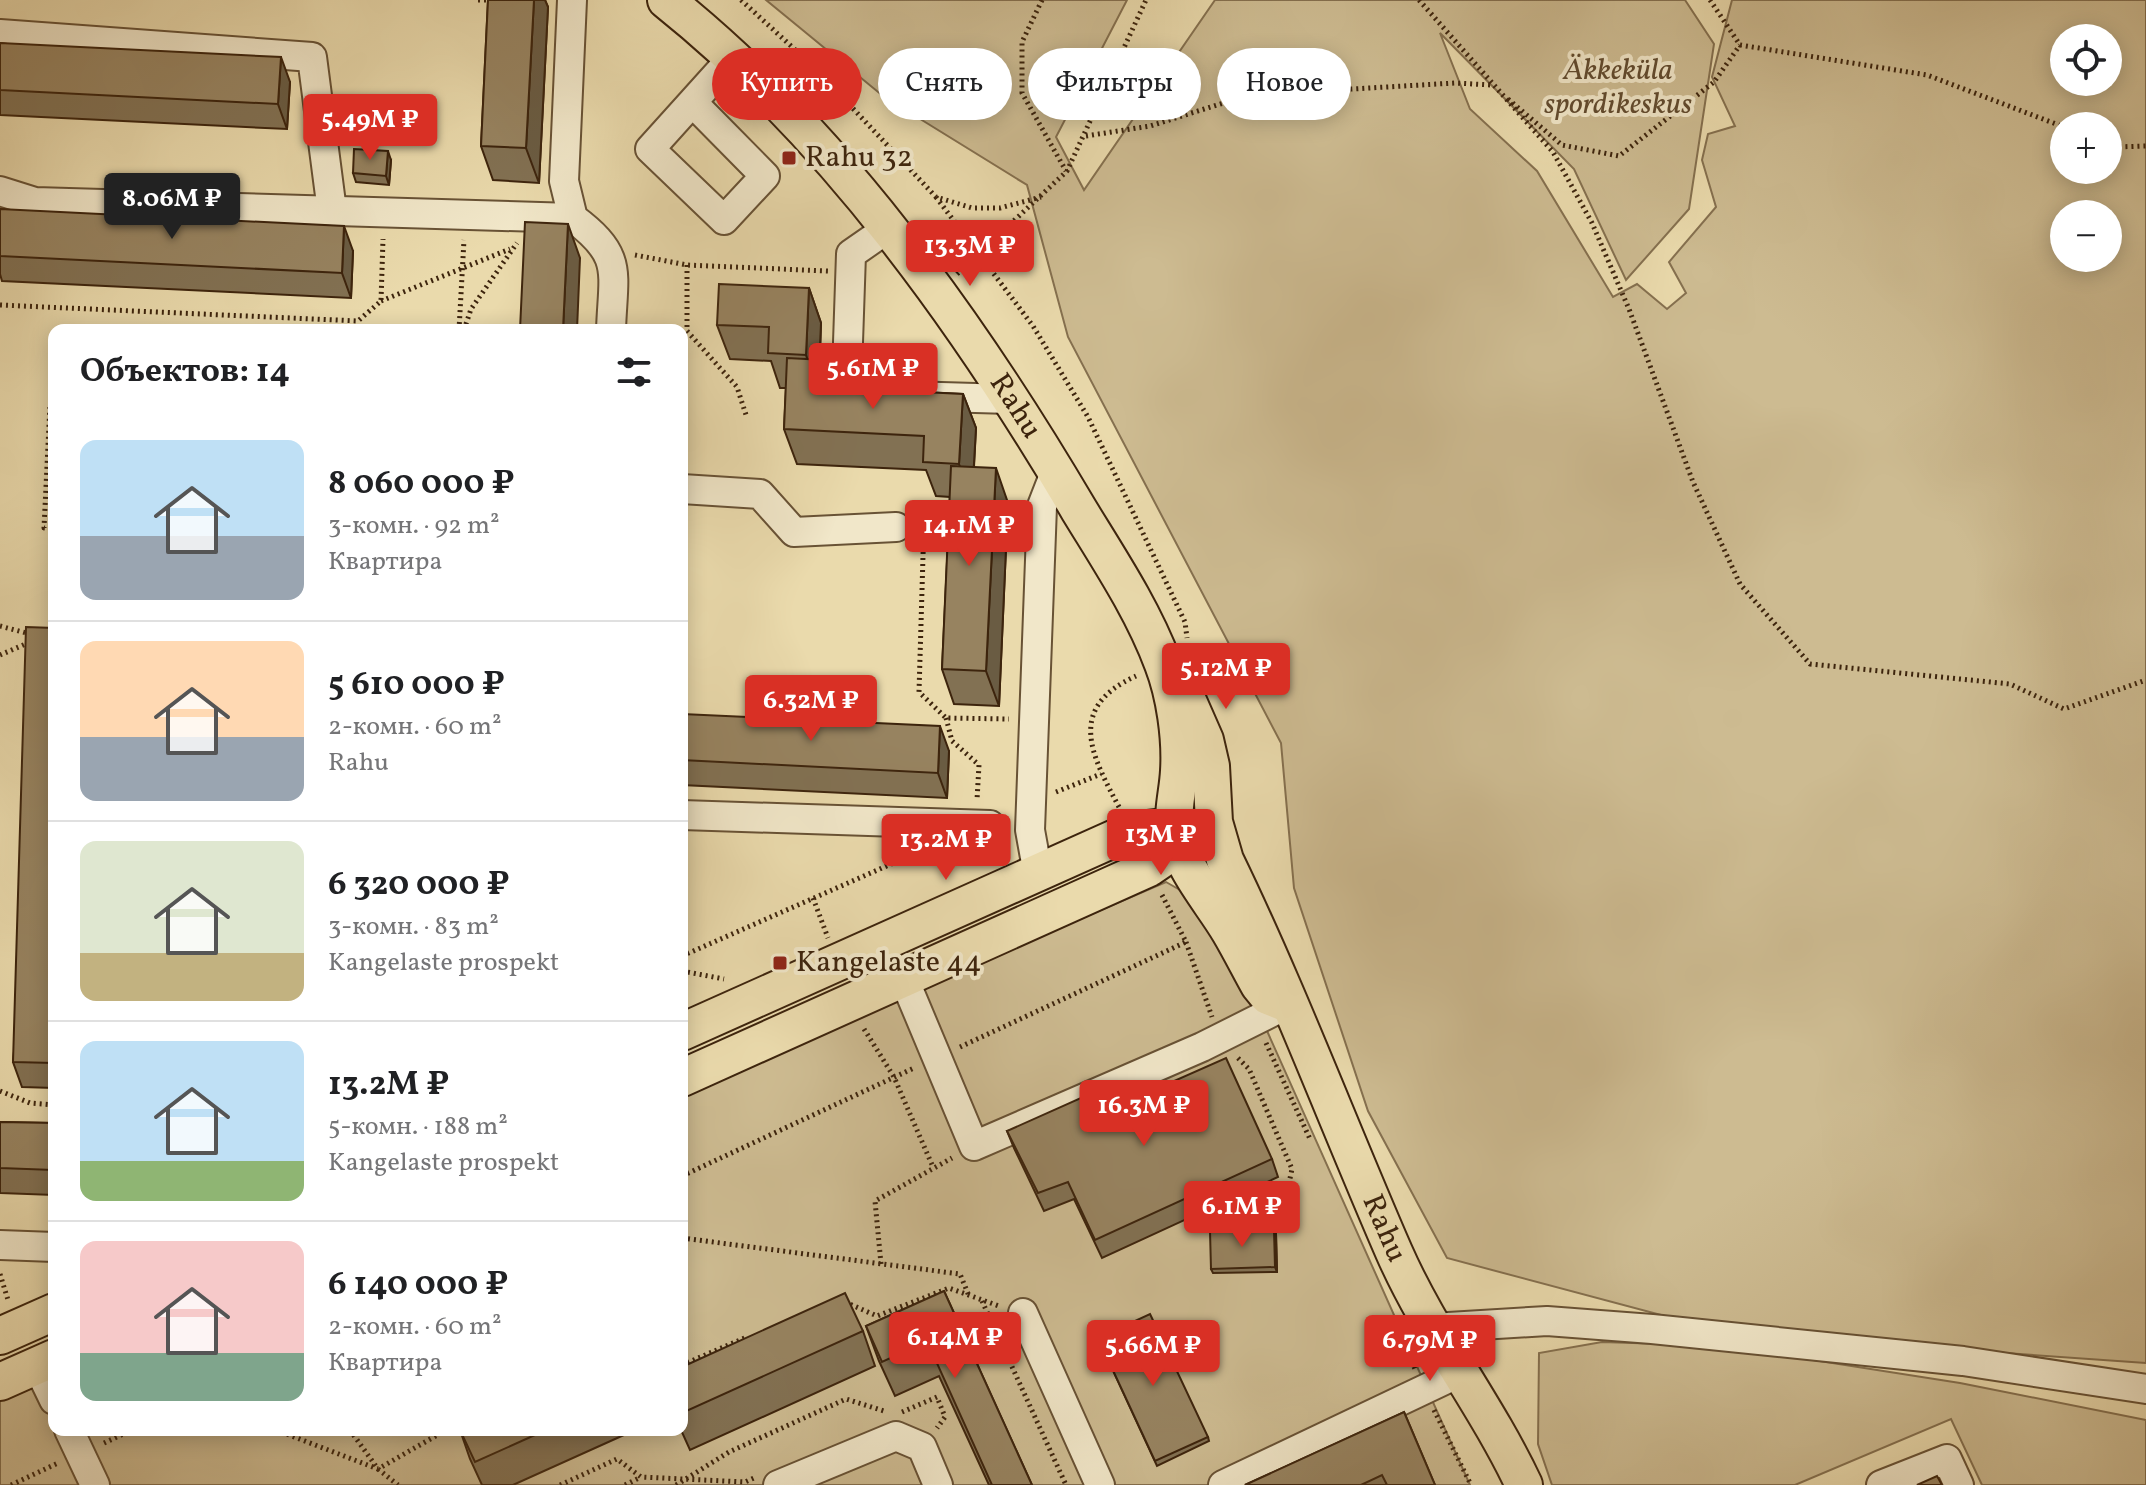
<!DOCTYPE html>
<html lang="ru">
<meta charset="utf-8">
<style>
body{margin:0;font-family:Vollkorn,serif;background:#f6f6f6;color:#202124;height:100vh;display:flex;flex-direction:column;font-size:30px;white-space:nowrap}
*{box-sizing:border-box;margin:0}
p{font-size:26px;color:#757577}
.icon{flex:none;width:44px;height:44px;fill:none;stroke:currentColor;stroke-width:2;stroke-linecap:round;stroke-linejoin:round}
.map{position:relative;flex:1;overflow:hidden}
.details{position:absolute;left:48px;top:324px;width:640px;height:1112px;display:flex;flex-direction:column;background:#fff;border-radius:16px;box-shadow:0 4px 20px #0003}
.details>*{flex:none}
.hud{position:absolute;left:712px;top:48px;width:760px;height:72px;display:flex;gap:16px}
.fabs{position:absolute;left:2050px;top:24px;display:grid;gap:16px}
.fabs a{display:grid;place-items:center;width:72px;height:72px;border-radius:50%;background:#fff;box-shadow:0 4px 20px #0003;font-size:40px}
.price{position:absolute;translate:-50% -68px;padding:0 18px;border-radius:8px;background:#d93025;color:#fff;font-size:26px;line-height:52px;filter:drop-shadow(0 2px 4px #0008)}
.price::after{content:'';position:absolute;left:50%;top:48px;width:24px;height:18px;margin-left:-12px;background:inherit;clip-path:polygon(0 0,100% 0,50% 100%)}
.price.current{background:#222;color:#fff}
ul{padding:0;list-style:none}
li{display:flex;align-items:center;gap:24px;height:200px;padding:0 32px}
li+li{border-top:2px solid #e0e0e0}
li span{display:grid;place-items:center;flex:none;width:224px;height:160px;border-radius:16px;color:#555}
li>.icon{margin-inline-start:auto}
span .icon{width:96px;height:96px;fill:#fffc;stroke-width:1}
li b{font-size:34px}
h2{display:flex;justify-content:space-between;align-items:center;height:96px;padding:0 32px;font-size:34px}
.tag{padding:0 28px;border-radius:36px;background:#fff;box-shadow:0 4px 20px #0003;font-size:28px;line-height:72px}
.tag.current{background:#d93025;color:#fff}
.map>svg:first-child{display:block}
.green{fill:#cdbb91;stroke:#85704f;stroke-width:2;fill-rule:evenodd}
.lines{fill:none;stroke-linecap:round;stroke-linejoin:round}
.minor-casing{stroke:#685235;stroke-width:32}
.major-casing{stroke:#3d240d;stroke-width:40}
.path{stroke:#3d240d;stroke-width:5;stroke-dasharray:2 4;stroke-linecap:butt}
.minor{stroke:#f1e7c9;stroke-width:28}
.major{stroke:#eadaac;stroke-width:36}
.wall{fill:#827153;stroke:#3d240d;stroke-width:2}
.shaded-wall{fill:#6a5c43;stroke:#3d240d;stroke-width:2}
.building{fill:#978360;stroke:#3d240d;stroke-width:2}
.poi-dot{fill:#8f2418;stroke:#f1e7c9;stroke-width:3}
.labels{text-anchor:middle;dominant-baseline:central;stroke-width:8;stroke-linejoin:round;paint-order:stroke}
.park-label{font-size:30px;font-style:italic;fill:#614a2e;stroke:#f1e7c9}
.poi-label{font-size:30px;fill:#3d240d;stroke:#f1e7c9;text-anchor:start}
.street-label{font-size:30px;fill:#3d240d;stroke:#f1e7c9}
</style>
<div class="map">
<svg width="2146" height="1485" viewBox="0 0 2146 1485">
<rect width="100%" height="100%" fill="#eadaac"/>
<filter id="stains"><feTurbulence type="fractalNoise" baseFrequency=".0025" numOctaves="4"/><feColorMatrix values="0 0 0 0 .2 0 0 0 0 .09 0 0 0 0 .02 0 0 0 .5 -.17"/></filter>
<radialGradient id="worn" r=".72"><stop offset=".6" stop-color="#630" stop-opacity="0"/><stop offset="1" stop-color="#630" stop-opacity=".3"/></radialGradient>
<!-- green -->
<g class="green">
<path d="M766,0H1127L1056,137L1084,190L1215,0H1685L1714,44L1689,209L1626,280L1574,169L1440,33L1470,109L1537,171L1613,297L1637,284L1667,309L1686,293L1669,262L1716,207L1702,160L1708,134L1735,126L1712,77L1732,0H2146V1363L1948,1349L1676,1319L1447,1258L1368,1111L1294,888L1281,743L1068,337L1027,185L883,96ZM2064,38H2108V82H2064ZM2064,126H2108V170H2064ZM2064,214H2108V258H2064Z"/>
<polygon points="1166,882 1201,902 1238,966 1470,1485 0,1485 0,1386 54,1363 54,1430 682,1430 682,1091"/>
<polygon points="1602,1342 1724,1346 1960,1383 2146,1420 2146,1485 1982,1485 1951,1419 1795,1485 1552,1485 1538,1444 1539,1353"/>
</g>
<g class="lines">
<!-- minor casing -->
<g class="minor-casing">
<g id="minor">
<path d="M572,0L564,181L573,218C624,256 613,271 611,330"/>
<polyline points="0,34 312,57 332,211"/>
<polyline points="694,104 765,176 724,220 650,149 732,58"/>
<polyline points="0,191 35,202 573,218"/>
<polyline points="887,229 851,254 847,372 872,395 1010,399"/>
<polyline points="682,489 760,494 794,532 896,527"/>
<polyline points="682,815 990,825"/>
<polyline points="1038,874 1030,830 1042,506 1056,470"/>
<polyline points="904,979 974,1146 1202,1047 1288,1004"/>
<polyline points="0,1245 54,1247"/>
<polyline points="1023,1313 1100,1485"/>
<polyline points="1432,1328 1547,1321 1652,1329 1963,1361 2146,1389"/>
<polyline points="37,1365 54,1400"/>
<polyline points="69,1430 95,1485"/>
<polyline points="778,1485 896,1436 922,1447 938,1485"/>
<polyline points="1223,1485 1459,1373"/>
<polyline points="1881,1485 1947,1459 1959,1485"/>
</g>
</g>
<!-- major casing -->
<g class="major-casing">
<g id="major">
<path id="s1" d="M666,0C835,135 970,325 1079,510C1109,559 1143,610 1163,664C1175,695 1181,738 1179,771C1178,792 1172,810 1175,831C1181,868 1211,900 1230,932C1240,949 1249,967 1259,985L1268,996L1288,1004"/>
<path id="s2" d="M1180,683L1205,740L1211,766L1214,822L1225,860C1287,988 1337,1121 1394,1252C1430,1334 1486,1404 1524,1485"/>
<polyline points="682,1032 1131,831 1163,827 1198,835"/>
<polyline points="682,1078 1149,868 1165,857 1191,828"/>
<polyline points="0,1336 54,1312"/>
<polyline points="0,1382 54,1358"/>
</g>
</g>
<!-- path -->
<g class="path">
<polyline points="478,0 486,0"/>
<polyline points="741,0 815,68 936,197 972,208 1000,208 1041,197"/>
<polyline points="1042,0 1022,42 1022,93 1066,171"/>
<polyline points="1419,0 1553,152 1592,223 1629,309 1693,482 1740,584 1810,664 2010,684 2064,709 2146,680"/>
<polyline points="1710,0 1740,45 1927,75 2064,127"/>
<polyline points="1508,99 1562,145 1619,156 1714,82 1740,45"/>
<polyline points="1086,136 1150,126 1249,95 1455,83 1491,85"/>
<polyline points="2108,144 2116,147 2146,146"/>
<polyline points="936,197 1033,326 1088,417 1185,622 1187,638"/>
<polyline points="635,255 687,265 828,271"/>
<polyline points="687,265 687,331 737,387 747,418"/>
<polyline points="957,274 1067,171 1146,0"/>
<polyline points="381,301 510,249"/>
<polyline points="0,305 358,321 381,301 383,239"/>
<polyline points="459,330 464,240"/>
<polyline points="464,330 471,309 517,243"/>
<polyline points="54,405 50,405 44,528 54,529"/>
<polyline points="924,522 919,692 946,718 1009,719"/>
<polyline points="0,626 30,634"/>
<polyline points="0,655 28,643"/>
<polyline points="946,718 952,741 979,765 977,800"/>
<polyline points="1056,792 1101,774"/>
<path d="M1119,807C1092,756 1065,708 1136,676"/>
<polyline points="813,898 828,938"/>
<polyline points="1186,942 1212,1017"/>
<polyline points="682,956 923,850"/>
<polyline points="682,971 724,979"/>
<polyline points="864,1029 894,1077 933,1167"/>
<polyline points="1266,1043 1310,1139"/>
<polyline points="960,1047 1186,942 1162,895"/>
<polyline points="1238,1058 1249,1069 1292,1169 1282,1216"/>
<polyline points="0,1091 30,1103 54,1105"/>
<polyline points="682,1176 914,1068"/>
<polyline points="682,1238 960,1274 969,1296"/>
<polyline points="881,1264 875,1201 952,1158"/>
<polyline points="0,1274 8,1300"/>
<polyline points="982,1301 1066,1485"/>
<polyline points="845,1302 877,1316 949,1288 999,1306"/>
<polyline points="1399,1334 1415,1369"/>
<polyline points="682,1365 747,1337"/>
<polyline points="1434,1410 1471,1485"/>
<polyline points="902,1412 937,1397 945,1417 937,1428"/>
<polyline points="276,1430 378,1469 446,1430"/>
<polyline points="350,1430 378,1469 398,1485"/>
<polyline points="104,1443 132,1430"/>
<polyline points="11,1485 58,1463"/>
<polyline points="560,1485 617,1459 641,1477 745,1482 754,1478"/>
<polyline points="625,1485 641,1477"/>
<polyline points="676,1485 729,1452 846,1399 884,1411"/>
</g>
<!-- minor -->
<use href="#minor" class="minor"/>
<!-- major -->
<use href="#major" class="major"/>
</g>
<!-- wall -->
<g class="wall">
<polygon points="488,0 545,0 548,7 539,183 493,180 481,146"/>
<polygon points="0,43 290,82 287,129 0,115"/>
<polygon points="391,160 389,185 356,182 353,173"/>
<polygon points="0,209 353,251 351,298 2,281 0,274"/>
<polygon points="809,288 821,323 820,360 825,360 835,388 963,394 976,428 974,467 1008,503 999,706 954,704 942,669 950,497 936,496 926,470 797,464 784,429 786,388 780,388 771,361 730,359 717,325"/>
<polygon points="54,628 54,1088 22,1087 13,1062"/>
<polygon points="682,714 949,751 947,798 682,785"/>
<polygon points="1102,1113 1272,1159 1278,1177 1102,1258 1074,1199 1044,1211 1014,1148 1007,1131"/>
<polygon points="0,1122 54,1123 54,1195 0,1193"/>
<polygon points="1274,1230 1276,1234 1277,1272 1213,1273 1211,1269"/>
<polygon points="944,1291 1032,1485 989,1485 939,1376 895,1396 879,1361 866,1326"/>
<polygon points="863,1331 875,1366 690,1450 681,1430 682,1430 682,1367"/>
<polygon points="1098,1338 1208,1437 1209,1441 1157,1466"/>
<polygon points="1404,1412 1435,1485 1245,1485"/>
<polygon points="460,1430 635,1430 513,1485 482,1485 470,1459"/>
</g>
<!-- shaded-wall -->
<g class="shaded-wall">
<polygon points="534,0 545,0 548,7 539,183 526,148"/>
<polygon points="281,57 290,82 287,129 278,104"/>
<polygon points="388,151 391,160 389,185 386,176"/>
<polygon points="568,224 580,258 577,330 563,330"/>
<polygon points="344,226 353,251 351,298 342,273"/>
<polygon points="809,288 821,323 818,390 806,355"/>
<polygon points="825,360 837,394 823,387"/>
<polygon points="963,394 976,428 972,498 959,464"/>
<polygon points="996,468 1008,503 999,706 986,671"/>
<polygon points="940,726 949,751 947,798 938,773"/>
<polygon points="1274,1230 1276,1234 1277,1272 1275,1267"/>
</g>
<!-- building -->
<g class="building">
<polygon points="488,0 534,0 526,148 481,146"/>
<polygon points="0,43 281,57 278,104 0,90"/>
<polygon points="354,149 388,151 386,176 353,173"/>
<polygon points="0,209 344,226 342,273 0,256"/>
<polygon points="525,222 568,224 563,330 520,330"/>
<polygon points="719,284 809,288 806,355 768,353 769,327 717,325"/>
<polygon points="787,358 825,360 823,387 963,394 959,464 923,462 924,436 784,429"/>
<polygon points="951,466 996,468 986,671 942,669"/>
<polygon points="26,627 54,628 54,1063 13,1062"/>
<polygon points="682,714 940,726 938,773 682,760"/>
<polygon points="1226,1058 1272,1159 1095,1240 1068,1182 1038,1193 1007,1131 1092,1093 1102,1113"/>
<polygon points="0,1122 54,1123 53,1170 0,1168"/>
<polygon points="1274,1230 1275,1267 1211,1269 1210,1231"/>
<polygon points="944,1291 1032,1485 992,1485 927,1341 882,1362 866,1326"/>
<polygon points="845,1293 863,1331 682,1413 682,1367"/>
<polygon points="1150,1314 1208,1437 1155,1461 1098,1338"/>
<polygon points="1404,1412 1435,1485 1387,1485 1382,1475 1361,1485 1245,1485"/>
<polygon points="460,1430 546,1430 475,1462"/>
<polygon points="1937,1476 1942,1485 1917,1485"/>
</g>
<!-- markers -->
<g class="poi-dot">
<rect x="781" y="150" width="16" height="16" rx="4"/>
<rect x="772" y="955" width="16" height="16" rx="4"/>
</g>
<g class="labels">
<!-- park labels -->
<g class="park-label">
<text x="1618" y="71">Äkkeküla<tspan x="1618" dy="34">spordikeskus</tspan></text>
</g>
<!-- poi labels -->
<g class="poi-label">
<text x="805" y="158">Rahu 32</text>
<text x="796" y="963">Kangelaste 44</text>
</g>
<!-- street labels -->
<g class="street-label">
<text stroke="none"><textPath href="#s1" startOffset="538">Rahu</textPath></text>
<text stroke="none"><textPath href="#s2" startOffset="586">Rahu</textPath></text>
</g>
</g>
<rect width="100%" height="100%" filter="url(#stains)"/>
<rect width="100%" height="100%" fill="url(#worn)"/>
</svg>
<div class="fabs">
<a><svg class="icon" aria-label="locate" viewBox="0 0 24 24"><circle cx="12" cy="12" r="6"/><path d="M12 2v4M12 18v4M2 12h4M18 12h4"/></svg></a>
<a>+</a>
<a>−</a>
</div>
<b class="price" style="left:370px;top:162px">5.49M ₽</b>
<b class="price current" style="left:172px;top:241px">8.06M ₽</b>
<b class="price" style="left:970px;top:288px">13.3M ₽</b>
<b class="price" style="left:873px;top:411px">5.61M ₽</b>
<b class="price" style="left:969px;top:568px">14.1M ₽</b>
<b class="price" style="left:1226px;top:711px">5.12M ₽</b>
<b class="price" style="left:811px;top:743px">6.32M ₽</b>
<b class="price" style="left:1161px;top:877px">13M ₽</b>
<b class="price" style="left:946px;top:882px">13.2M ₽</b>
<b class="price" style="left:1144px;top:1148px">16.3M ₽</b>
<b class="price" style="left:1242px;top:1249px">6.1M ₽</b>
<b class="price" style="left:955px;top:1380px">6.14M ₽</b>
<b class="price" style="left:1430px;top:1383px">6.79M ₽</b>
<b class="price" style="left:1153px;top:1388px">5.66M ₽</b>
<div class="hud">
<a class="tag current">Купить</a>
<a class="tag">Снять</a>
<a class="tag">Фильтры</a>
<a class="tag">Новое</a>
</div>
<section class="details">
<h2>Объектов: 14<svg class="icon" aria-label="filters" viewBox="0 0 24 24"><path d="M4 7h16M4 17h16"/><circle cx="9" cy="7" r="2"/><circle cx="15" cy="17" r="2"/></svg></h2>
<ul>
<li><span style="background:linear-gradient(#bfe0f5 60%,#9aa5b1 0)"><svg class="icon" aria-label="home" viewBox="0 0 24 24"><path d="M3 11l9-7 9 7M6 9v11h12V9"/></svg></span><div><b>8 060 000 ₽</b><p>3-комн. · 92 m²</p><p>Квартира</p></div></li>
<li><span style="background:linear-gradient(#ffd9b3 60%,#9aa5b1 0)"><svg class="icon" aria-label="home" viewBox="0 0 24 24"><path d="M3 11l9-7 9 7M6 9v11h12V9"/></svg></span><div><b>5 610 000 ₽</b><p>2-комн. · 60 m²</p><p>Rahu</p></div></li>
<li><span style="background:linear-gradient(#dfe7d0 70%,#c2b280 0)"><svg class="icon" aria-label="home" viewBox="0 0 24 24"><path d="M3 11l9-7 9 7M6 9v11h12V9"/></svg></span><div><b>6 320 000 ₽</b><p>3-комн. · 83 m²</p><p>Kangelaste prospekt</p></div></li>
<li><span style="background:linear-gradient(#bfe0f5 75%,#8fb573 0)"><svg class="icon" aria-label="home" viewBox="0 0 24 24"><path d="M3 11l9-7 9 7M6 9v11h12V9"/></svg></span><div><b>13.2M ₽</b><p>5-комн. · 188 m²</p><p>Kangelaste prospekt</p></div></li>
<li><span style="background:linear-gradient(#f6c9c9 70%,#7fa58c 0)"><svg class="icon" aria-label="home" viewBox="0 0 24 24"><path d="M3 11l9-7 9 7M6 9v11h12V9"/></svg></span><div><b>6 140 000 ₽</b><p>2-комн. · 60 m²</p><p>Квартира</p></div></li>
</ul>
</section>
</div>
